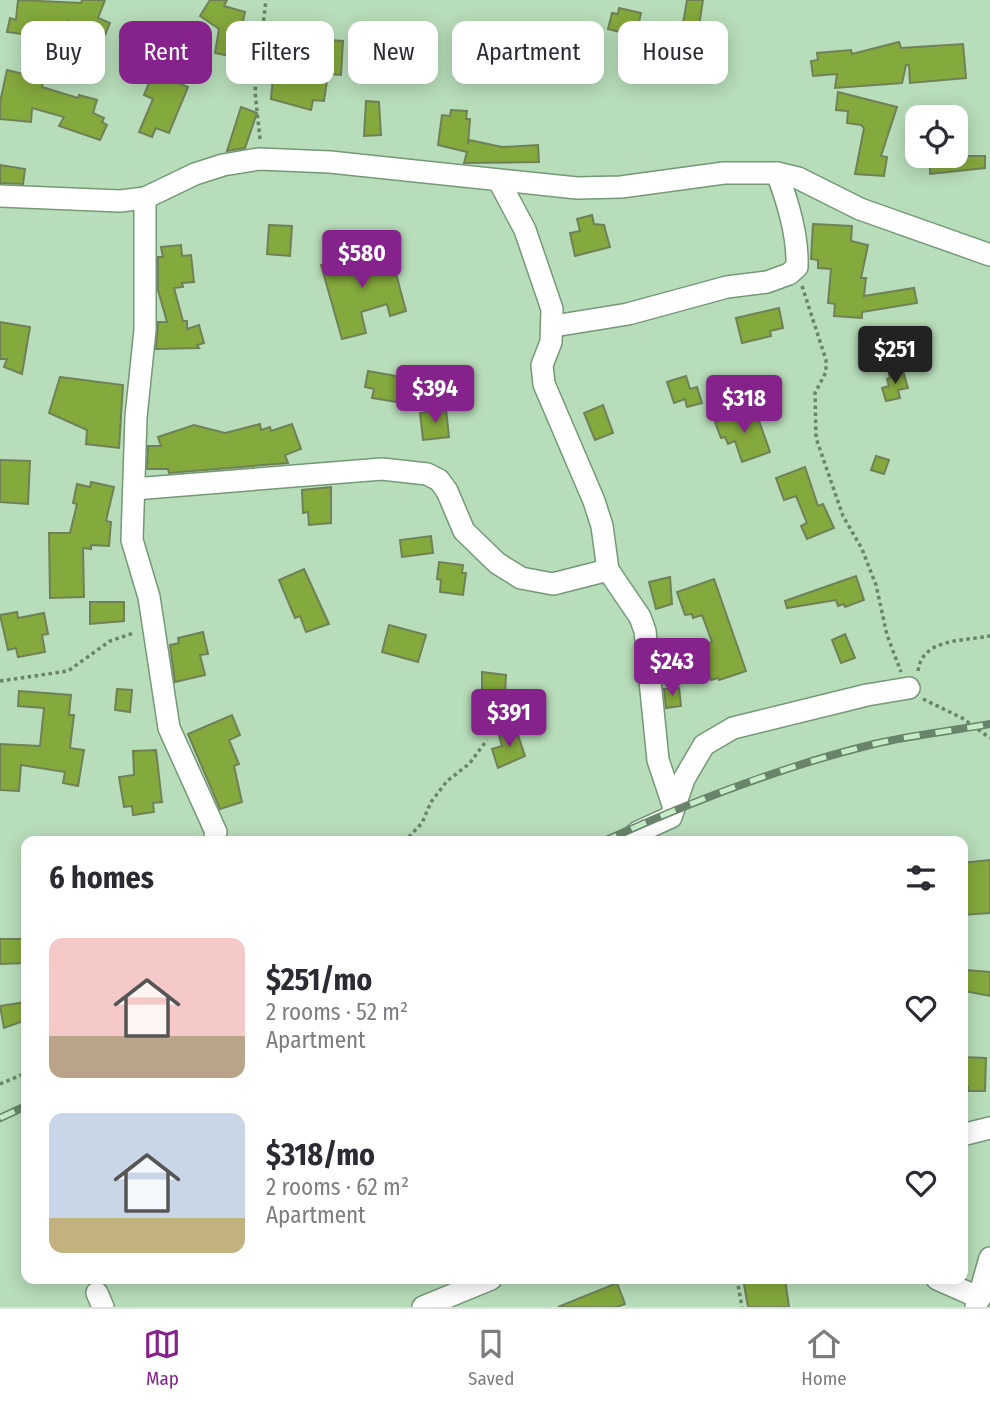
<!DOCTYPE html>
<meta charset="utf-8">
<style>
body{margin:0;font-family:"Fira Sans Condensed",sans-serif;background:#f2f2f3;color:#2b2b33;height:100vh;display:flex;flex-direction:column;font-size:26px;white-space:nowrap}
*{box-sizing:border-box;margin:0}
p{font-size:23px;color:#7c7c81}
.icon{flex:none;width:38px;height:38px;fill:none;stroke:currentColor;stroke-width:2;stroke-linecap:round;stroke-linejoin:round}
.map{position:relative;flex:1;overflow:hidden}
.sheet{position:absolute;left:21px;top:836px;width:947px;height:448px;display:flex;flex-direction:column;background:#fff;border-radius:14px;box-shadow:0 4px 18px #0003}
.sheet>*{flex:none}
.guide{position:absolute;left:21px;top:21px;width:948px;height:63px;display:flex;gap:14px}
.tools{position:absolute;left:905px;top:105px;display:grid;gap:14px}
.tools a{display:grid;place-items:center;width:63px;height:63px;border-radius:14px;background:#fff;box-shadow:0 4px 18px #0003;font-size:35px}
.price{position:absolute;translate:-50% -60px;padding:0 16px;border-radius:7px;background:#86228b;color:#fff;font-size:23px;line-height:46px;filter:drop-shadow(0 2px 4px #0008)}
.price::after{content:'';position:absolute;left:50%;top:42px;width:21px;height:16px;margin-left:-10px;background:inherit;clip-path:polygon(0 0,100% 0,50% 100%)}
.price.on{background:#222;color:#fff}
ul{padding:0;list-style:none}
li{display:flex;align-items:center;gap:21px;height:175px;padding:0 28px}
li span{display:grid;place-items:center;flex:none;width:196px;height:140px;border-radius:14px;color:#555}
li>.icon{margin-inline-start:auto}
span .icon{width:84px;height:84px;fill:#fffc;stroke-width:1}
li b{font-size:30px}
h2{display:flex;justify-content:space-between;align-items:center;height:84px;padding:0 28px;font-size:30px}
.tag{padding:0 24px;border-radius:14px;background:#fff;box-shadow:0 4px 18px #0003;font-size:24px;line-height:63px}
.tag.on{background:#86228b;color:#fff}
.tab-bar{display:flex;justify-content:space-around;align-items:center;height:98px;border-top:2px solid #e1e1e2;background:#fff;font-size:19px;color:#7c7c81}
.tab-bar a{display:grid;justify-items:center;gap:4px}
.tab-bar .on{color:#86228b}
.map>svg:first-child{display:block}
.building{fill:#84a93d;stroke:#708158;stroke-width:2}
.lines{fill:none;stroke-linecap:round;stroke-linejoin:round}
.minor-casing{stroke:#759877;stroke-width:24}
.path{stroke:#69846b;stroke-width:3.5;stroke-dasharray:3.5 3.5;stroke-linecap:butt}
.minor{stroke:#fff;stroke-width:21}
.rail-casing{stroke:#6a846b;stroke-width:8}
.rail{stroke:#c5ebc7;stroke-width:5;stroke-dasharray:16;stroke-linecap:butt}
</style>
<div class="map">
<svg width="990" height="1307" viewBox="0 0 990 1307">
<rect width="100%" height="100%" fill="#b8ddba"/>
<!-- building -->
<g class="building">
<polygon points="18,0 81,3 82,0 105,0 98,18 110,23 105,35 68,21 64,40 7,32 10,18 16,20"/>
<polygon points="210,0 227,0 224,6 245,12 235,57 215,53 219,29 200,16"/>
<polygon points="687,0 703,0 699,26 683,24"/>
<polygon points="619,8 641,13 636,36 608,29 612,13 618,14"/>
<polygon points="274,25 296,30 294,38 343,41 341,75 328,74 324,101 313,100 311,110 271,99 273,76 266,75"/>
<polygon points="899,42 901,48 963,44 966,78 910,83 909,65 906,65 902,83 835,88 837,74 813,76 811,61 818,60 817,53 851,50 852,54"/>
<polygon points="7,70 44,79 42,87 78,98 79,95 97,100 93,113 104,118 102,122 107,125 100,140 59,126 64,117 32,108 31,122 0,119 0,102"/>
<polygon points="153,73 188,87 169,133 156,128 152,137 139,132 153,99 144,95"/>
<polygon points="838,92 897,107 881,156 887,157 884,176 855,174 864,128 861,125 847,123 848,111 836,110"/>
<polygon points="366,101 379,102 381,135 364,136"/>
<polygon points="241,107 257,113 245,148 227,151"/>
<polygon points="451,110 467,111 466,119 470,119 468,144 469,140 502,147 538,145 539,162 464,163 467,152 438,145 442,115 450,116"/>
<polygon points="930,156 985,156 985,168 930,174"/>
<polygon points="0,165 25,169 23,184 0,183"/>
<polygon points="592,215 594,224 604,225 610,247 575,256 570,233 580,231 577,219"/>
<polygon points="813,224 852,226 851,241 868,245 861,278 866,278 864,296 914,288 917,303 862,312 862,318 834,316 835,304 828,303 831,269 818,268 818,260 811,259"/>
<polygon points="269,225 292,226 290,256 267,254"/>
<polygon points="181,245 182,256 191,255 194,282 182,283 183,287 174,288 183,321 187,321 187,329 199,325 204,343 197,345 199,348 156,349 158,322 167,322 158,290 158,257 163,257 161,247"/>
<polygon points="390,251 406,311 390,316 387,304 361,312 366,333 342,339 321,265 341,259 343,264"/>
<polygon points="779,308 783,328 770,331 771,336 742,343 736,318"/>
<polygon points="0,322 30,327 22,374 4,367 7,359 0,359"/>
<polygon points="368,371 402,377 397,402 372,398 374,389 365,387"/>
<polygon points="903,371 908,388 898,390 900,398 886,401 882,388 889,386 887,379 890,378 889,374"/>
<polygon points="686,376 690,389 697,387 702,403 687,407 685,399 674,403 667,382"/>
<polygon points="60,377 123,385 119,448 86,444 87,430 49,413"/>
<polygon points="603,405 613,433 595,440 584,413"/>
<polygon points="446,409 449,437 423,440 420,413"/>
<polygon points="748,410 751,417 757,415 770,452 742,462 735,441 728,444 725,437 721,438 715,422"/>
<polygon points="260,424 261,430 270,427 271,431 292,424 301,449 285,455 288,463 169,473 168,469 147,469 148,446 161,446 158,437 194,425 225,433"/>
<polygon points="876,456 889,460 884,474 871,470"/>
<polygon points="0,460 30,461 28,504 0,502"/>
<polygon points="805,467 818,506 823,504 834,528 807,539 801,526 807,523 796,496 784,500 776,478"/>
<polygon points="91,482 114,487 106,521 111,522 109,546 91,545 91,549 83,548 84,597 50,598 49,533 70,533 77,504 73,503 77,484 90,487"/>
<polygon points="331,487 331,523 309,525 308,512 303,513 302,490"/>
<polygon points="431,536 433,553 402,557 400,540"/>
<polygon points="439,562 463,565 462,573 466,573 463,595 440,592 441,580 437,579"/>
<polygon points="304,569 329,624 306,632 300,616 295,618 279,580"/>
<polygon points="856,576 864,600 845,607 844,604 838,606 836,600 787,608 785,601"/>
<polygon points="670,577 672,604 656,609 649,582"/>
<polygon points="714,579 746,671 719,680 718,678 711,680 709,672 705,674 700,658 709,655 706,645 712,642 702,615 693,618 692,614 685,615 677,592"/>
<polygon points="90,602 124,602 124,621 90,624"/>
<polygon points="17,612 18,618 44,613 48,634 42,635 45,652 18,657 16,648 8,650 0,615"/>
<polygon points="389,625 426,635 418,662 382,652"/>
<polygon points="203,632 208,654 200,655 205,675 175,682 170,645 179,643 178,638"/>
<polygon points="845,634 855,658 841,663 832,640"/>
<polygon points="482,672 506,675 505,694 498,694 498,702 482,702"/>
<polygon points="679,688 681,706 666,708 664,689"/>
<polygon points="117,689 132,690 130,712 115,710"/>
<polygon points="19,691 71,695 69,715 74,715 70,748 84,750 78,786 63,783 65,772 21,765 19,791 0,790 0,744 40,746 44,708 18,706"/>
<polygon points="232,715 240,735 229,740 239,764 234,766 242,802 220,809 188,734"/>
<polygon points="516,729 525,756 498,768 492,749 502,746 499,735"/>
<polygon points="156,750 162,802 153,803 154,812 133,815 132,806 124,807 119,777 134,775 133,751"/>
<polygon points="990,860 990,913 962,915 962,863"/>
<polygon points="0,939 26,939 26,963 0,964"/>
<polygon points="966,970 990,972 990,996 964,991"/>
<polygon points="26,1002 26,1020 4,1028 0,1006"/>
<polygon points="962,1057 986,1058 985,1091 968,1091 968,1087 962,1087"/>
<polygon points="743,1279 785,1279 789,1307 748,1307"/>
<polygon points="617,1283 625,1304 617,1307 558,1307"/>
</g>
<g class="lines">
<!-- minor casing -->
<g class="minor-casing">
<g id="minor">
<polyline points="499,181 525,230 552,309 551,342 542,365 544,384 594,501 602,526 608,570 640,617 645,631 658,760 673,805"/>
<polyline points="0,196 120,201 145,198 195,174 223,165 259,159 330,162 577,188 621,187 724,173 777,173 798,178 860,209 990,255"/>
<polyline points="145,198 145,330 136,417 132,540 149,597 169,728 216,832 214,842"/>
<path d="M554,326L628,314L727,287L767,282L789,274L797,267C798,235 788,203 777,173"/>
<polyline points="134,489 382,469 427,474 439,480 447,491 464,531 497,563 521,578 553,584 608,570"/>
<polyline points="626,842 638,832 671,817 684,779 704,745 733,728 867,695 909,688"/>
<polyline points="962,1135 990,1128"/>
<polyline points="937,1279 980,1298"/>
<polyline points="97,1293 103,1307"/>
<polyline points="423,1307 491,1279"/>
<polyline points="976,1307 990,1258"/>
</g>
</g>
<!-- path -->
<g class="path">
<polyline points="260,139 255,92 266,0"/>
<polyline points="802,286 826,360 826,372 815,393 816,438 843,516 862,549 876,585 887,635 901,672"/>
<path d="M918,671C922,638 964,641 990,636"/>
<polyline points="0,681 68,671 110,641 134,633"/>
<polyline points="923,699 962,718 990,738"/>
<polyline points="404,842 422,823 431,802 447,781 469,764 487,740"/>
<polyline points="0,1084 26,1073"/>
<polyline points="737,1279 742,1307"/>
</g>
<!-- minor -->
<use href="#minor" class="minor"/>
<!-- rail casing -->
<g class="rail-casing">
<g id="rail">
<path d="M602,842C690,802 780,767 874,744C912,735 952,731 990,724"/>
<polyline points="0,1118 26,1106"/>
</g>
</g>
<!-- rail -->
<use href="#rail" class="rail"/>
</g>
</svg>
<div class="tools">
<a><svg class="icon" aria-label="locate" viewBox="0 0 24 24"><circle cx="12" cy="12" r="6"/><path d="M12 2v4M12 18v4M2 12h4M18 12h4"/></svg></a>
</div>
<b class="price" style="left:362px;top:290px">$580</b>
<b class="price on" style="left:895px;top:386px">$251</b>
<b class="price" style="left:435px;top:425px">$394</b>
<b class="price" style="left:744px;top:435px">$318</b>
<b class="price" style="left:672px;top:698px">$243</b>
<b class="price" style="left:509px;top:749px">$391</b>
<div class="guide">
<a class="tag">Buy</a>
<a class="tag on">Rent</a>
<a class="tag">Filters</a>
<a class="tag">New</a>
<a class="tag">Apartment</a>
<a class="tag">House</a>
</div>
<section class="sheet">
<h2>6 homes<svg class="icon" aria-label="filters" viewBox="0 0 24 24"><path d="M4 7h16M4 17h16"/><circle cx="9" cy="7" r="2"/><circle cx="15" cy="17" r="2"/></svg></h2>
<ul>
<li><span style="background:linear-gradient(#f6c9c9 70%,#b9a48a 0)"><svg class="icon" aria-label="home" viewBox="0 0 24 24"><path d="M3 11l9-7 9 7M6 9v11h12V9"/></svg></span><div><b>$251/mo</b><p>2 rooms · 52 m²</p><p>Apartment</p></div><svg class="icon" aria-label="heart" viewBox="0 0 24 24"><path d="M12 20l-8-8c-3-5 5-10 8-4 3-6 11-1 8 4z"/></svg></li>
<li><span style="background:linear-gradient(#c9d6e8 75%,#c2b280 0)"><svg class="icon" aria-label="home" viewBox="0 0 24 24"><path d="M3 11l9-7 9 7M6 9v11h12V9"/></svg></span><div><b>$318/mo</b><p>2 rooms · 62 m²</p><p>Apartment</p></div><svg class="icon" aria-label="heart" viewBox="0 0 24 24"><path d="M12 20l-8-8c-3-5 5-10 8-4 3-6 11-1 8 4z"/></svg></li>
</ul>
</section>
</div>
<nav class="tab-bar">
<a class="on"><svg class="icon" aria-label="map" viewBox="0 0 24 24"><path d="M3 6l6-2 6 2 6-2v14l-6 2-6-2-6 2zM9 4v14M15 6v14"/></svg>Map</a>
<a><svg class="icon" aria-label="saved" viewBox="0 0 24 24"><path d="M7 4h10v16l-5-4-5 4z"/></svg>Saved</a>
<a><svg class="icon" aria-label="home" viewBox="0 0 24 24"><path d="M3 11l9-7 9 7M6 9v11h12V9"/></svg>Home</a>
</nav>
